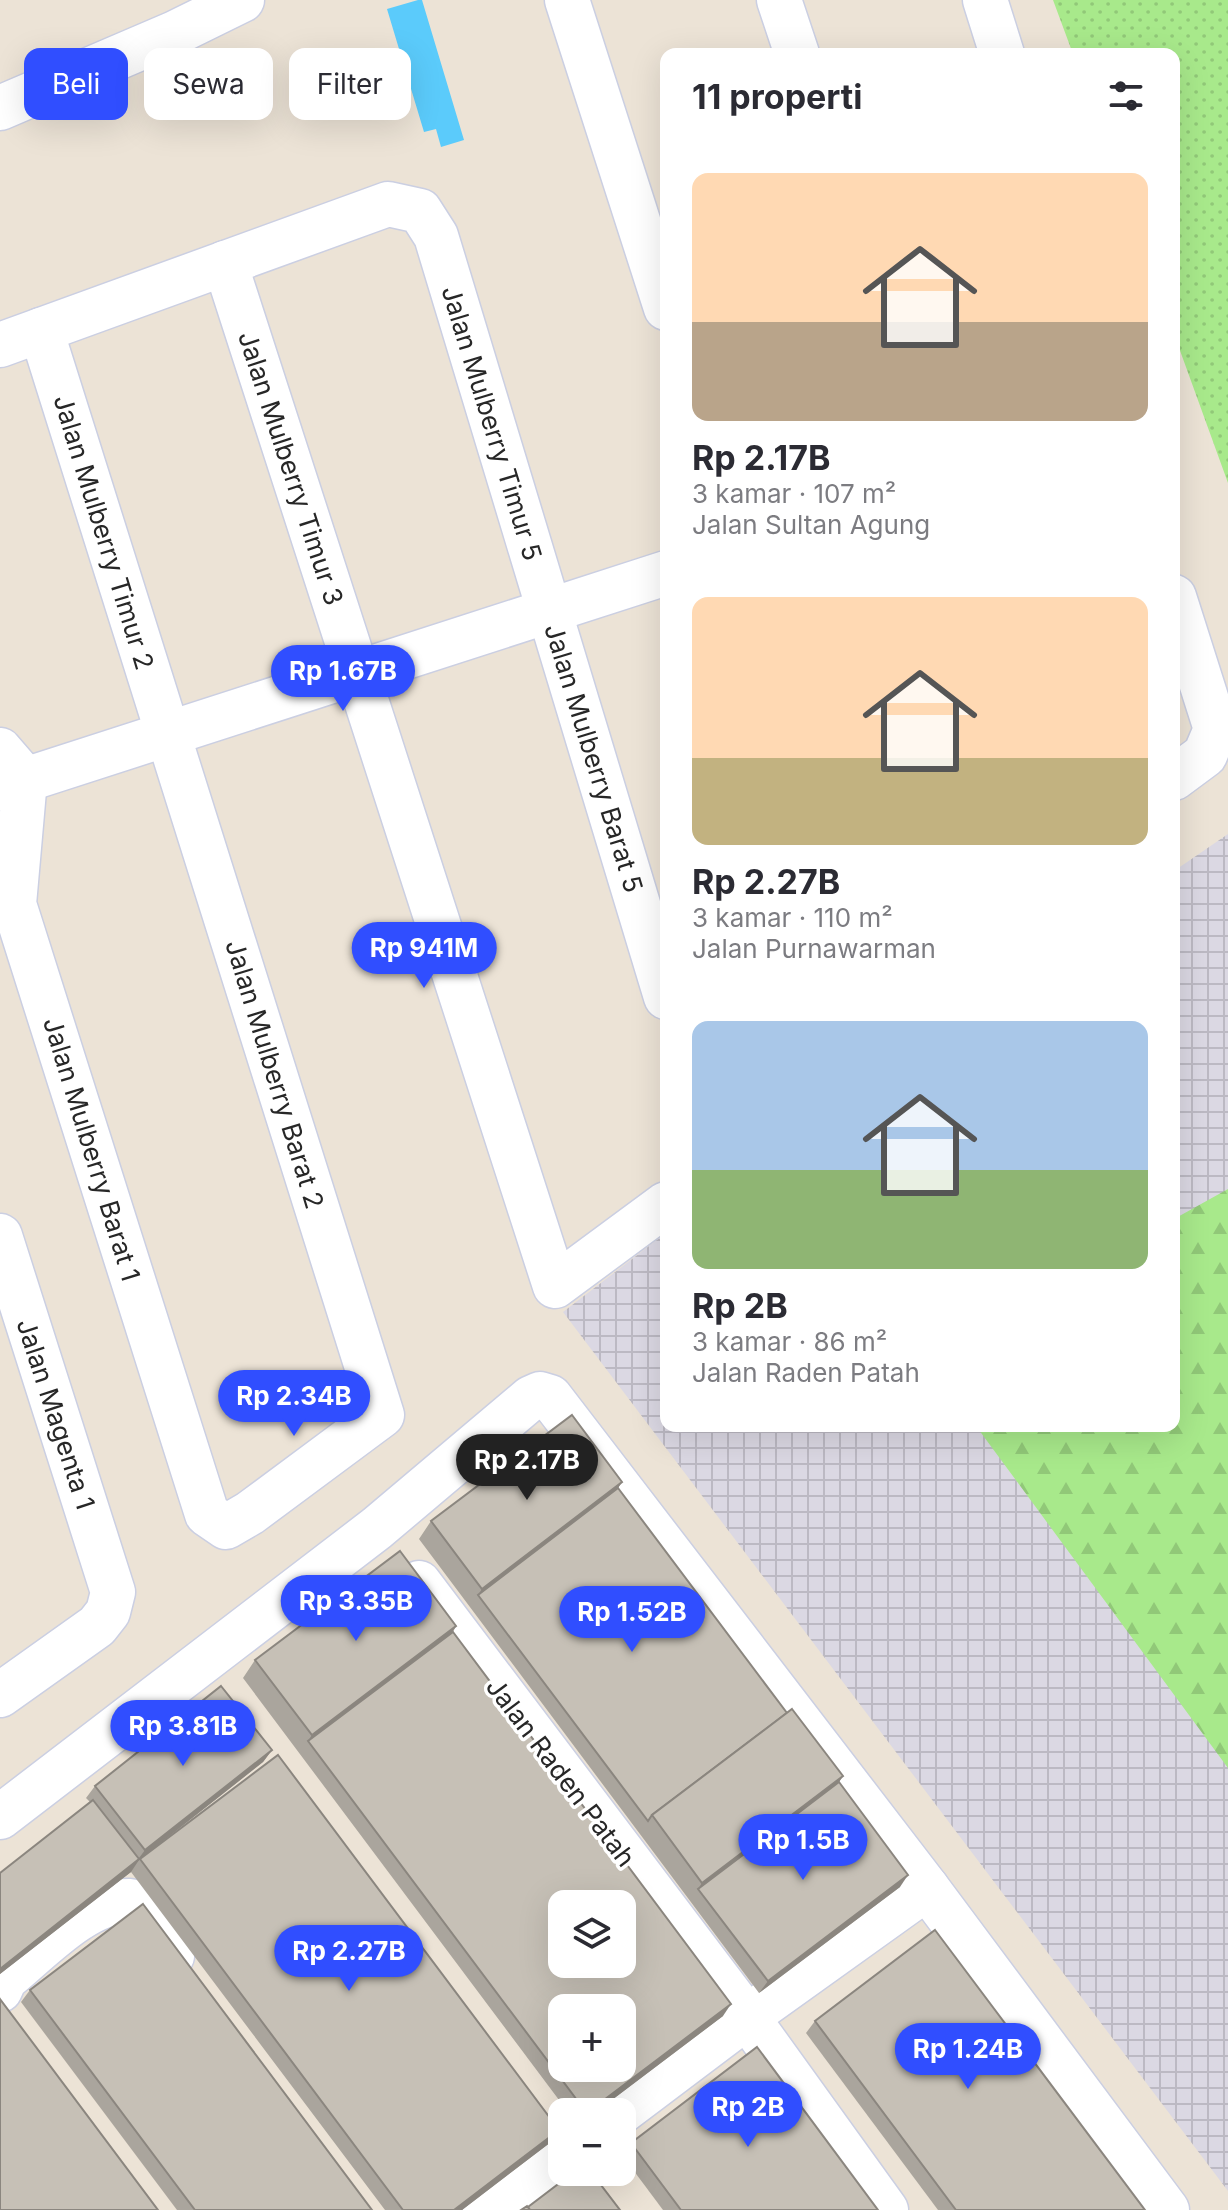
<!DOCTYPE html>
<html lang="id">
<meta charset="utf-8">
<style>
body{margin:0;font-family:Inter,sans-serif;background:#f2f2f3;color:#2b2b33;height:100vh;display:flex;flex-direction:column;font-size:30px;white-space:nowrap}
*{box-sizing:border-box;margin:0}
p{font-size:26px;color:#7c7c81}
.icon{flex:none;width:44px;height:44px;fill:none;stroke:currentColor;stroke-width:2;stroke-linecap:round;stroke-linejoin:round}
.map{position:relative;flex:1;overflow:hidden}
.drawer{position:absolute;left:660px;top:48px;width:520px;height:1384px;display:flex;flex-direction:column;background:#fff;border-radius:16px;box-shadow:0 8px 32px #0002}
.drawer>*{flex:none}
.guide{position:absolute;left:24px;top:48px;width:516px;height:72px;display:flex;gap:16px}
.fabs{position:absolute;left:548px;top:1890px;display:grid;gap:16px}
.fabs a{display:grid;place-items:center;width:88px;height:88px;border-radius:16px;background:#fff;box-shadow:0 8px 32px #0002;font-size:40px}
.price{position:absolute;translate:-50% -68px;padding:0 18px;border-radius:28px;background:#304eff;color:#fff;font-size:26px;line-height:52px;filter:drop-shadow(0 2px 4px #0008)}
.price::after{content:'';position:absolute;left:50%;top:48px;width:24px;height:18px;margin-left:-12px;background:inherit;clip-path:polygon(0 0,100% 0,50% 100%)}
.price.current{background:#222;color:#fff}
ul{padding:0;list-style:none}
li{display:grid;align-content:center;gap:16px;height:424px;padding:0 32px}
li span{display:grid;place-items:center;height:248px;border-radius:16px;color:#555}
li>.icon{margin-inline-start:auto}
span .icon{width:144px;height:144px;fill:#fffc;stroke-width:1}
li b{font-size:34px}
h2{display:flex;justify-content:space-between;align-items:center;height:96px;padding:0 32px;font-size:34px}
.pill{padding:0 28px;border-radius:16px;background:#fff;box-shadow:0 8px 32px #0002;font-size:28px;line-height:72px}
.pill.current{background:#304eff;color:#fff}
.map>svg:first-child{display:block}
.industrial{fill:url(#industrial-grid)}
.grass{fill:url(#grass-dots)}
.forest{fill:url(#forest-firs)}
.water{fill:#5bcbfb}
.lines{fill:none;stroke-linecap:round;stroke-linejoin:round}
.minor-casing{stroke:#cbcfe2;stroke-width:47}
.minor{stroke:#fff;stroke-width:44}
.wall{fill:#aaa59d}
.shaded-wall{fill:#8b867f}
.building{fill:#c6c0b6;stroke:#8b867f;stroke-width:2;fill-rule:evenodd}
.labels{text-anchor:middle;dominant-baseline:central;stroke-width:7;stroke-linejoin:round;paint-order:stroke}
.street-label{font-size:26px;fill:#272727;stroke:#fff}
</style>
<div class="map">
<svg width="1228" height="2210" viewBox="0 0 1228 2210">
<defs>
<pattern id="industrial-grid" width="8" height="8" patternUnits="userSpaceOnUse" patternTransform="scale(2)"><rect width="8" height="8" fill="#dbd8e3"/><path d="M0 4h8M4 0v8" fill="none" stroke="#bcb9c3"/></pattern>
<pattern id="grass-dots" width="8" height="8" patternUnits="userSpaceOnUse" patternTransform="scale(2)"><rect width="8" height="8" fill="#a8e98b"/><path d="M2 2h.1M6 6h.1" fill="none" stroke="#91c878" stroke-width="1.8" stroke-linecap="round"/></pattern>
<pattern id="forest-firs" width="22" height="20" patternUnits="userSpaceOnUse" patternTransform="scale(2)"><rect width="22" height="20" fill="#a8e98b"/><path d="M5 1l3.5 6h-7zM16 11l3.5 6h-7z" fill="#91c878"/></pattern>
</defs>
<rect width="100%" height="100%" fill="#ece3d6"/>
<!-- industrial -->
<polygon class="industrial" points="1228,834 1228,2191 563,1312 666,1233 666,1426 1174,1426 1174,871"/>
<!-- grass -->
<polygon class="grass" points="1053,0 1228,0 1228,483 1174,334 1174,54 1073,54"/>
<!-- forest -->
<polygon class="forest" points="1228,1189 1228,1768 976,1426 1174,1426 1174,1219"/>
<!-- water -->
<polygon class="water" points="418,0 422,0 464,140 441,147 436,129 424,132 387,9"/>
<g class="lines">
<!-- minor casing -->
<g class="minor-casing">
<g id="minor">
<polyline points="567,0 666,308"/>
<polyline points="779,0 797,54"/>
<polyline points="985,0 1002,54"/>
<polyline points="0,108 175,33 242,0"/>
<polyline points="225,263 555,1286 666,1204"/>
<polyline points="0,345 388,204 420,211 436,236 666,997"/>
<polyline points="1174,597 1216,729 1205,755 1174,778"/>
<polyline points="0,750 25,779 14,904 207,1514 226,1527 250,1513 382,1415 41,330"/>
<polyline points="0,788 666,573"/>
<polyline points="0,1236 113,1592 108,1612 97,1626 0,1695"/>
<polyline points="419,1583 747,2017 886,2210"/>
<polyline points="0,1817 377,1528 531,1398 540,1394 550,1397 927,1888 1167,2210"/>
<path d="M0,1990L5,1979C39,1952 85,1900 130,1901L172,1956"/>
<polyline points="621,2112 747,2017 927,1888"/>
<polyline points="485,2210 562,2156"/>
</g>
</g>
<!-- minor -->
<use href="#minor" class="minor"/>
</g>
<!-- wall -->
<g class="wall">
<polygon points="622,1482 618,1488 787,1713 843,1776 839,1782 900,1887 759,1993 419,1539 431,1521"/>
<polygon points="456,1626 453,1632 723,2016 596,2112 568,2112 243,1678 255,1660"/>
<polygon points="272,1750 263,1762 142,1858 559,2130 551,2142 462,2210 385,2210 131,1872 140,1859 131,1872 0,1974 0,1873 90,1802 86,1798 95,1786"/>
<polygon points="30,1990 372,2210 177,2210 21,2002"/>
<polygon points="815,2021 1145,2210 938,2210 806,2033"/>
<polygon points="631,2143 878,2210 663,2210 622,2155"/>
</g>
<!-- shaded-wall -->
<g class="shaded-wall">
<polygon points="622,1482 610,1500 478,1595 482,1589"/>
<polygon points="456,1626 444,1644 308,1741 312,1735"/>
<polygon points="272,1750 263,1762 139,1860 131,1872 0,1974 0,1969 136,1862 145,1850"/>
<polygon points="843,1776 831,1794 698,1889 702,1883"/>
<polygon points="908,1875 900,1887 759,1993 768,1981"/>
<polygon points="731,2004 723,2016 596,2112 588,2112"/>
<polygon points="559,2130 551,2142 462,2210 454,2210"/>
</g>
<!-- building -->
<g class="building">
<polygon points="572,1415 622,1482 482,1589 431,1521"/>
<polygon points="618,1488 787,1713 652,1815 648,1821 478,1595"/>
<polygon points="400,1551 456,1626 312,1735 255,1660"/>
<path d="M453,1632L731,2004L588,2112H586L308,1741ZM562,1904H622V1964H562ZM562,2008H622V2068H562Z"/>
<polygon points="221,1686 272,1750 145,1850 95,1786"/>
<polygon points="792,1709 843,1776 702,1883 652,1815"/>
<polygon points="278,1755 559,2130 454,2210 403,2210 140,1859"/>
<polygon points="839,1782 908,1875 768,1981 698,1889"/>
<polygon points="93,1800 139,1859 0,1969 0,1873"/>
<polygon points="143,1904 372,2210 195,2210 30,1990"/>
<polygon points="935,1930 1145,2210 956,2210 815,2021"/>
<polygon points="0,1999 158,2210 0,2210"/>
<polygon points="757,2047 878,2210 681,2210 631,2143"/>
<polygon points="574,2172 591,2172 620,2210 530,2210 528,2207"/>
<polygon points="527,2206 530,2210 521,2210"/>
</g>
<g class="labels">
<!-- street labels -->
<g class="street-label">
<text transform="translate(492 423) rotate(73)">Jalan Mulberry Timur 5</text>
<text transform="translate(291 468) rotate(72)">Jalan Mulberry Timur 3</text>
<text transform="translate(104 532) rotate(73)">Jalan Mulberry Timur 2</text>
<text transform="translate(594 758) rotate(73)">Jalan Mulberry Barat 5</text>
<text transform="translate(275 1074) rotate(73)">Jalan Mulberry Barat 2</text>
<text transform="translate(92 1149) rotate(73)">Jalan Mulberry Barat 1</text>
<text transform="translate(56 1414) rotate(72)">Jalan Magenta 1</text>
<text transform="translate(561 1772) rotate(53)">Jalan Raden Patah</text>
</g>
</g>
</svg>
<div class="fabs">
<a><svg class="icon" aria-label="layers" viewBox="0 0 24 24"><path d="M12 4l9 5-9 5-9-5zM3 14l9 5 9-5"/></svg></a>
<a>+</a>
<a>−</a>
</div>
<b class="price" style="left:343px;top:713px">Rp 1.67B</b>
<b class="price" style="left:424px;top:990px">Rp 941M</b>
<b class="price" style="left:294px;top:1438px">Rp 2.34B</b>
<b class="price current" style="left:527px;top:1502px">Rp 2.17B</b>
<b class="price" style="left:356px;top:1643px">Rp 3.35B</b>
<b class="price" style="left:632px;top:1654px">Rp 1.52B</b>
<b class="price" style="left:183px;top:1768px">Rp 3.81B</b>
<b class="price" style="left:803px;top:1882px">Rp 1.5B</b>
<b class="price" style="left:349px;top:1993px">Rp 2.27B</b>
<b class="price" style="left:968px;top:2091px">Rp 1.24B</b>
<b class="price" style="left:748px;top:2149px">Rp 2B</b>
<div class="guide">
<a class="pill current">Beli</a>
<a class="pill">Sewa</a>
<a class="pill">Filter</a>
</div>
<section class="drawer">
<h2>11 properti<svg class="icon" aria-label="filters" viewBox="0 0 24 24"><path d="M4 7h16M4 17h16"/><circle cx="9" cy="7" r="2"/><circle cx="15" cy="17" r="2"/></svg></h2>
<ul>
<li><span style="background:linear-gradient(#ffd9b3 60%,#b9a48a 0)"><svg class="icon" aria-label="home" viewBox="0 0 24 24"><path d="M3 11l9-7 9 7M6 9v11h12V9"/></svg></span><div><b>Rp 2.17B</b><p>3 kamar · 107 m²</p><p>Jalan Sultan Agung</p></div></li>
<li><span style="background:linear-gradient(#ffd9b3 65%,#c2b280 0)"><svg class="icon" aria-label="home" viewBox="0 0 24 24"><path d="M3 11l9-7 9 7M6 9v11h12V9"/></svg></span><div><b>Rp 2.27B</b><p>3 kamar · 110 m²</p><p>Jalan Purnawarman</p></div></li>
<li><span style="background:linear-gradient(#a9c7e8 60%,#8fb573 0)"><svg class="icon" aria-label="home" viewBox="0 0 24 24"><path d="M3 11l9-7 9 7M6 9v11h12V9"/></svg></span><div><b>Rp 2B</b><p>3 kamar · 86 m²</p><p>Jalan Raden Patah</p></div></li>
</ul>
</section>
</div>
